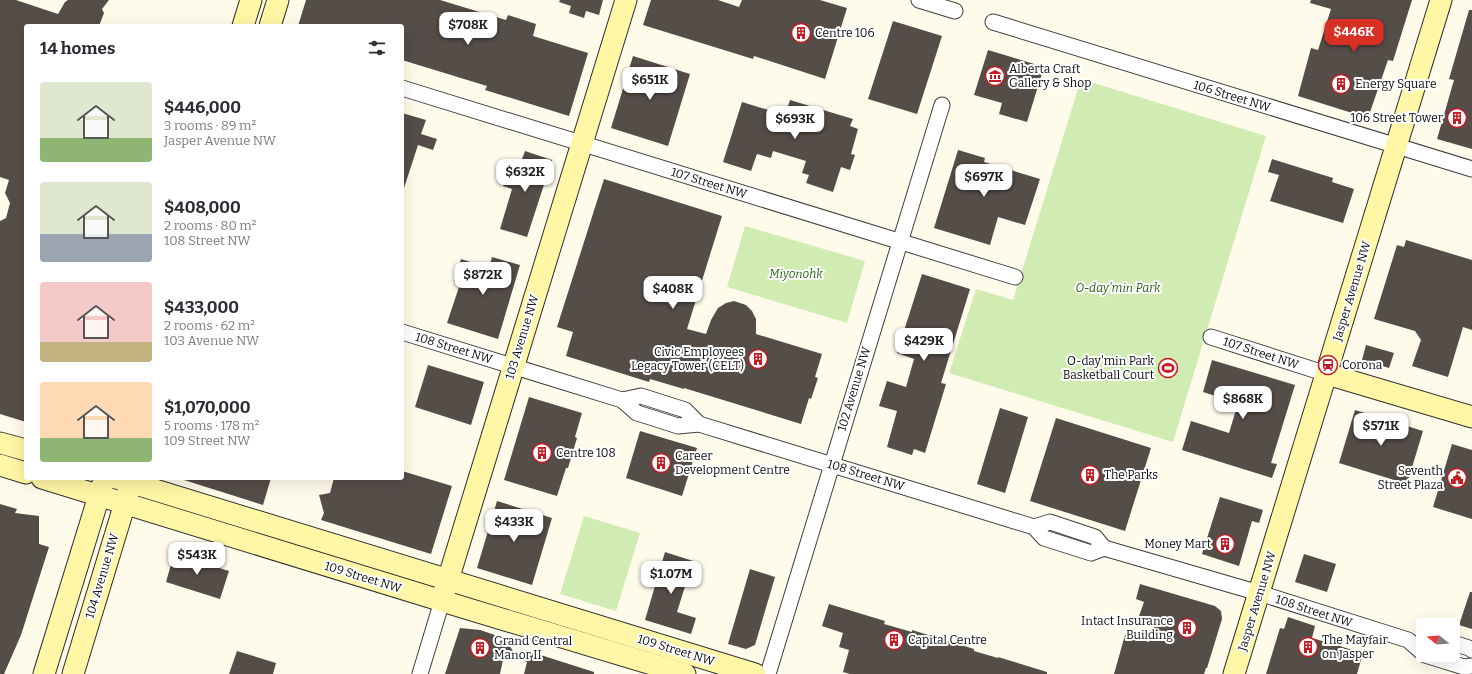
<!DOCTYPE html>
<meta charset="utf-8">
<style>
body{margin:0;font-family:Bitter,serif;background:#f2f2f3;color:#2b2b33;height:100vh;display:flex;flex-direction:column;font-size:15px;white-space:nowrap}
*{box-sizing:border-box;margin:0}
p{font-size:13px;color:#7c7c81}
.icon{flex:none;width:22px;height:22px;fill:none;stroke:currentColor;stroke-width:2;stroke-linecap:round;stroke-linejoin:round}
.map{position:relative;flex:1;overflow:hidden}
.panel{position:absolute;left:24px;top:24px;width:380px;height:456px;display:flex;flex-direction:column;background:#fff;border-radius:4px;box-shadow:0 4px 16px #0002}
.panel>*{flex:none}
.needle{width:26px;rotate:287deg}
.controls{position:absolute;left:1416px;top:618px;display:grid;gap:8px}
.controls a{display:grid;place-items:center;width:44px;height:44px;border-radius:4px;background:#fff;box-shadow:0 4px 16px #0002;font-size:20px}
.price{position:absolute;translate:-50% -34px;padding:0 9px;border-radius:8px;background:#fff;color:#222;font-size:13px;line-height:26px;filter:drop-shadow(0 1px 2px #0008)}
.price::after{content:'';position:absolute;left:50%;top:24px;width:12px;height:9px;margin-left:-6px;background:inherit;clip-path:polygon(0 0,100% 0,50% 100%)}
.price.current{background:#d93025;color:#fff}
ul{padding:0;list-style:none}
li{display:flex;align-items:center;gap:12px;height:100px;padding:0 16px}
li span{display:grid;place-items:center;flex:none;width:112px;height:80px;border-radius:4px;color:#555}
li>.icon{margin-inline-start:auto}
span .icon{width:48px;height:48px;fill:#fffc;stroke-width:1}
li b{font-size:17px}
h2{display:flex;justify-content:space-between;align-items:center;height:48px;padding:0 16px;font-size:17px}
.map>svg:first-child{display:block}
.green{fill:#d0ecb2}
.building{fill:#554d48}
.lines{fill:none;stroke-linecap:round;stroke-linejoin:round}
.street-casing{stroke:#3f3f3f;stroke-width:17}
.secondary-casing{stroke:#2e2e2e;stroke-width:23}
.street{stroke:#fff;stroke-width:15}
.secondary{stroke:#fff6a6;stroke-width:21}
.labels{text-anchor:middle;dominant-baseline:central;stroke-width:4;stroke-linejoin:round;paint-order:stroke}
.poi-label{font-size:12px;fill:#0c0c0c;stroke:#fff;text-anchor:start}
.street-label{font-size:12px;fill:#0c0c0c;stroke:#fff}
.park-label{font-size:12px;font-style:italic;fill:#296818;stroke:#fff}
</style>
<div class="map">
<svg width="1472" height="674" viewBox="0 0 1472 674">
<rect width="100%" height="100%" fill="#fffbeb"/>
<!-- green -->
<g class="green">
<polygon points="1081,79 1266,136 1173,442 949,373 976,289 1013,300"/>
<polygon points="745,226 865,261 847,323 727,287"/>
<polygon points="584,516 640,533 616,611 560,594"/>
</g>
<!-- building -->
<g class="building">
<polygon points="0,0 16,0 58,14 65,2 68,0 109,0 102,9 104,13 99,26 26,26 26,422 0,414 0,221 6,218 10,203 5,193 9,180 0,177"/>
<polygon points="306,0 440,0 506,20 508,15 536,24 533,36 588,53 569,116 485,90 487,86 402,60 402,26 298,26"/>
<polygon points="560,0 603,0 599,15 586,11 584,18 569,13 571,6 559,2"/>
<polygon points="651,0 718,0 739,7 742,0 820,0 847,8 825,79 754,56 753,59 643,25"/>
<polygon points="1311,0 1412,0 1393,61 1388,60 1368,118 1298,96 1311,48 1318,50 1331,9 1310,3"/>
<polygon points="1469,10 1472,10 1472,149 1437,139 1454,80 1449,79"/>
<polygon points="893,21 942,36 917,114 868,99"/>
<polygon points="988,50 1044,67 1027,122 999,114 1002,103 974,95"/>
<polygon points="633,56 690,74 668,146 611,128"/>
<polygon points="790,100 853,119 850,126 858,129 851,154 855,155 850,170 841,167 833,192 806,183 809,175 802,173 806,161 773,151 771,158 757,154 751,171 723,162 742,102 785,115"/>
<polygon points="402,113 426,120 421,134 437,139 433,150 418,145 404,188 402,188"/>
<polygon points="958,150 985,158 984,162 1040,179 1025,225 998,217 990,245 934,228"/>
<polygon points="525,151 552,160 527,237 500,229 512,189 503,186 510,164 519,167"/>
<polygon points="1272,159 1333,178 1332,182 1354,189 1343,223 1270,201 1279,175 1268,172"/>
<polygon points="604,179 722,216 687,329 706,334 711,320 718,308 726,303 734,301 746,305 752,311 756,319 756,334 822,354 815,377 818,378 811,399 809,398 801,424 684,388 684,389 650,379 649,382 566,356 573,332 557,327"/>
<polygon points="1406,240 1472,260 1472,330 1463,327 1448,377 1412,366 1421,340 1415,331 1374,319 1397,245 1404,247"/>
<polygon points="492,257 520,265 498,339 447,323 460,284 454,282 461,259 489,268"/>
<polygon points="922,274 970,289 941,383 946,384 925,453 914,449 912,455 887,447 897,411 879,406 887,381 906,387 914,359 897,353"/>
<polygon points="1366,345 1394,353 1389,368 1362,360"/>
<polygon points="1212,360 1295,385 1271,463 1277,464 1272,478 1182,450 1191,421 1229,433 1238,403 1203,392"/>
<polygon points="428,365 484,382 471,425 415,407"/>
<polygon points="529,397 582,413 575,437 577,438 568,468 566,468 557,496 504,480"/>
<polygon points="1000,408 1028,417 1005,493 977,484"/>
<polygon points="1355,410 1423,431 1407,484 1339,463"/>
<polygon points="1056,418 1151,448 1125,531 1030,501"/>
<polygon points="640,431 697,448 682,496 626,478"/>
<polygon points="1452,444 1472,450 1472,519 1433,507"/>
<polygon points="402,471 452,486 431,554 321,520 324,513 319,495 330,493 334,478 402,478"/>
<polygon points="185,478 271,478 263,505 184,480"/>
<polygon points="1220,497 1263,510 1259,523 1252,521 1239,566 1202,554"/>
<polygon points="497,501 552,518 532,585 477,568"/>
<polygon points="0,504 17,509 15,513 39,516 39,544 49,547 21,635 4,674 0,674"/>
<polygon points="665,552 693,561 677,612 696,618 691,634 645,620"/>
<polygon points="174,554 229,571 220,599 166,582"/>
<polygon points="1304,554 1336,564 1327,592 1295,582"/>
<polygon points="750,569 775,577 755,645 746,649 728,644"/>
<polygon points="1140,584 1215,606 1221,611 1222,619 1207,668 1206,668 1204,674 1114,674 1125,635 1149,642 1155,621 1139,616 1144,602 1136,599"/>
<polygon points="1470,592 1472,592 1472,629 1459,625"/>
<polygon points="829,604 885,621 884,624 912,632 912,630 974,649 974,651 998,658 998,657 1047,672 1047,674 850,674 843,672 849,650 839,647 843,633 822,626"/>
<polygon points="1288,617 1315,626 1312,638 1363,653 1357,674 1266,674 1280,628 1284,629"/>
<polygon points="460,628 480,630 498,636 499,638 507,642 519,660 504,655 500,674 445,674"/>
<polygon points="525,650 594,672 594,674 524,674 527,662 522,660"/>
<polygon points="237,651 276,663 273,674 229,674"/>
</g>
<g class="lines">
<!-- street casing -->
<g class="street-casing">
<g id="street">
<polyline points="919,0 955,11"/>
<polyline points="993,22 1472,169"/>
<polyline points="402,88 1015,277"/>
<polyline points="402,332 622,400 637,413 650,417 678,426 699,424 1034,527 1044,538 1091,553 1104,548 1259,593 1408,640 1423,653"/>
<polyline points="1211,337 1327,374"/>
<polyline points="622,400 641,396 685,410 699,424"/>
<polyline points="1034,527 1050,522 1095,537 1104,548"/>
<polyline points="1453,643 1469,648 1472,650"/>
<polyline points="1425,655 1464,667 1472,666"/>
<polyline points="420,674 442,601"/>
<polyline points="768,674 942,105"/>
</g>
</g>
<!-- secondary casing -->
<g class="secondary-casing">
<g id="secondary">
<polyline points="243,26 251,0"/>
<polyline points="270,26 278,0"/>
<polyline points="1327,374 1472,417"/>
<polyline points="0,443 26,450"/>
<polyline points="0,465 26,473"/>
<polyline points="42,478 462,607 685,674"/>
<polyline points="116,478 755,674"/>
<polyline points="444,593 626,0"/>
<polyline points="44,674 103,483"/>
<polyline points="73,674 129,490"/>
<polyline points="1234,674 1441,0"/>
</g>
</g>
<!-- street -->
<use href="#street" class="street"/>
<!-- secondary -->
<use href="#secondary" class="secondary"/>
</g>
<!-- icons -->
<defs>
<g id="building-ring" transform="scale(1)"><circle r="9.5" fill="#fff" stroke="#c51b22" stroke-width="1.5"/><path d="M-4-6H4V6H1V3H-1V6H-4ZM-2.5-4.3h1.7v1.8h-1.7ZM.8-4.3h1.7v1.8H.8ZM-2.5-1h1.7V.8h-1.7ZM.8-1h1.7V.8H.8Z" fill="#c51b22"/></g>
<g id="museum-ring" transform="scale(1)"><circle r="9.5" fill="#fff" stroke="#c51b22" stroke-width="1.5"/><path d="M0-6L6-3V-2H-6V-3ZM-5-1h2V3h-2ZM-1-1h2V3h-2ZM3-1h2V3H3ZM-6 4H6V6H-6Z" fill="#c51b22"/></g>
<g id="station-ring" transform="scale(1)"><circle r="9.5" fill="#fff" stroke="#c51b22" stroke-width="1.5"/><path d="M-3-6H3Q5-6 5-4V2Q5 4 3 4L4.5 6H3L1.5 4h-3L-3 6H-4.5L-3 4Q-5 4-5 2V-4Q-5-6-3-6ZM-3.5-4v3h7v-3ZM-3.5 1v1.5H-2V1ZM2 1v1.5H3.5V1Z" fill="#c51b22"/></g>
<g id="stadium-ring" transform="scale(1)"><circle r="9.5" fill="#fff" stroke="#c51b22" stroke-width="1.5"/><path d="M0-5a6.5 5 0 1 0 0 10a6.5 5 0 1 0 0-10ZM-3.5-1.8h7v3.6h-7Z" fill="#c51b22"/></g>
<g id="civic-ring" transform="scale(1)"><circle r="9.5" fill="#fff" stroke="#c51b22" stroke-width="1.5"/><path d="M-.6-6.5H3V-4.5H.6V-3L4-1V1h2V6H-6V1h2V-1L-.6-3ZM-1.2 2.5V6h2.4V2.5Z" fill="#c51b22"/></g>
</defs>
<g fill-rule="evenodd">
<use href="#building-ring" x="801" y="33"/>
<use href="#museum-ring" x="995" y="76"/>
<use href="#building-ring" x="1341" y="84"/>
<use href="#building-ring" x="1457" y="118"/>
<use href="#building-ring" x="758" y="359"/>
<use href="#station-ring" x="1328" y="365"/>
<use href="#stadium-ring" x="1168" y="368"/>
<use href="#building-ring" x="542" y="453"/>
<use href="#building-ring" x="661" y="463"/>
<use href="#building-ring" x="1090" y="475"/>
<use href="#civic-ring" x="1457" y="478"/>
<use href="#building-ring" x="1225" y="544"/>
<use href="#building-ring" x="1187" y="628"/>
<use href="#building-ring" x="894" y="640"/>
<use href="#building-ring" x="1308" y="647"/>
<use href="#building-ring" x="480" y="648"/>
</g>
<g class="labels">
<!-- poi labels -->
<g class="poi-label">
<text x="815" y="33">Centre 106</text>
<text x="1009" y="69">Alberta Craft<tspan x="1009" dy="14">Gallery &amp; Shop</tspan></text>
<text x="1355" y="84">Energy Square</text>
<text x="1443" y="118" text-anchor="end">106 Street Tower</text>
<text x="744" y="352" text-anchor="end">Civic Employees<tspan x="744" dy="14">Legacy Tower (CELT)</tspan></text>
<text x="1154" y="361" text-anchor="end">O-day'min Park<tspan x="1154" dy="14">Basketball Court</tspan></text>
<text x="1342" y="365">Corona</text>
<text x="556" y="453">Centre 108</text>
<text x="675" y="456">Career<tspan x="675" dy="14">Development Centre</tspan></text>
<text x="1443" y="471" text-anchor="end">Seventh<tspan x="1443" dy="14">Street Plaza</tspan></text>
<text x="1104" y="475">The Parks</text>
<text x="1211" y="544" text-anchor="end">Money Mart</text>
<text x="1173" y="621" text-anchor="end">Intact Insurance<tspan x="1173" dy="14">Building</tspan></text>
<text x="908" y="640">Capital Centre</text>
<text x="1322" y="640">The Mayfair<tspan x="1322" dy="14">on Jasper</tspan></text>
<text x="494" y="641">Grand Central<tspan x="494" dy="14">Manor II</tspan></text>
</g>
<!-- street labels -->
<g class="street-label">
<text transform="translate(1232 96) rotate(17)">106 Street NW</text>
<text transform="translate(709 183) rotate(17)">107 Street NW</text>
<text transform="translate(1352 291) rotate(-73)">Jasper Avenue NW</text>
<text transform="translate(522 337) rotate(-73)">103 Avenue NW</text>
<text transform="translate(454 348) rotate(17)">108 Street NW</text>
<text transform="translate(1261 353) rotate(18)">107 Street NW</text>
<text transform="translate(854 389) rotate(-73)">102 Avenue NW</text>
<text transform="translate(866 475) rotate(17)">108 Street NW</text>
<text transform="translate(102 576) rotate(-73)">104 Avenue NW</text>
<text transform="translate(363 577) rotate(17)">109 Street NW</text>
<text transform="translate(1257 601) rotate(-73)">Jasper Avenue NW</text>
<text transform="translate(1314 611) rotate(18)">108 Street NW</text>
<text transform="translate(676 650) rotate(17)">109 Street NW</text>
</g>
<!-- park labels -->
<g class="park-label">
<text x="796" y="274">Miyonohk</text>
<text x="1118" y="288">O-day'min Park</text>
</g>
</g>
</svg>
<div class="controls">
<a><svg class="needle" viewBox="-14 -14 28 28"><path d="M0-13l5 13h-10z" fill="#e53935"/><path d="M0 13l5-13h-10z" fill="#7c7c81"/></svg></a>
</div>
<b class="price" style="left:468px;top:46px">$708K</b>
<b class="price current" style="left:1354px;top:53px">$446K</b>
<b class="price" style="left:650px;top:101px">$651K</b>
<b class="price" style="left:795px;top:140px">$693K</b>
<b class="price" style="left:525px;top:193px">$632K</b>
<b class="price" style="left:984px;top:198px">$697K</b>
<b class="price" style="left:483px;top:296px">$872K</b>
<b class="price" style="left:673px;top:310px">$408K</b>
<b class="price" style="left:924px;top:362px">$429K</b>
<b class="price" style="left:1243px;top:420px">$868K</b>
<b class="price" style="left:1381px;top:447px">$571K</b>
<b class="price" style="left:514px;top:543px">$433K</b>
<b class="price" style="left:197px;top:576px">$543K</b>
<b class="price" style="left:671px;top:595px">$1.07M</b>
<section class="panel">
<h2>14 homes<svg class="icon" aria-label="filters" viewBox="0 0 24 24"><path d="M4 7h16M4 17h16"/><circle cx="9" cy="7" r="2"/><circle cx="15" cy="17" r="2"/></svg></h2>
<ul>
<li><span style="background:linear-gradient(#dfe7d0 70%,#8fb573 0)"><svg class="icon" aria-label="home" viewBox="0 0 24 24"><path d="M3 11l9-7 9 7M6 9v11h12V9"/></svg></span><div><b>$446,000</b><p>3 rooms · 89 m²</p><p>Jasper Avenue NW</p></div></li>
<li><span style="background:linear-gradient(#dfe7d0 65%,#9aa5b1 0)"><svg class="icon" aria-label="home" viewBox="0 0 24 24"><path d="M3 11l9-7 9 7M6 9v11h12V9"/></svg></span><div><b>$408,000</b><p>2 rooms · 80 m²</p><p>108 Street NW</p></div></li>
<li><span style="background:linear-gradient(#f6c9c9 75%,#c2b280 0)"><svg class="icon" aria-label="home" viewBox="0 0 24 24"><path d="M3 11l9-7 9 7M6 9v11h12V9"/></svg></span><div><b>$433,000</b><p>2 rooms · 62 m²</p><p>103 Avenue NW</p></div></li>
<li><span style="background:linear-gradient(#ffd9b3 70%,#8fb573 0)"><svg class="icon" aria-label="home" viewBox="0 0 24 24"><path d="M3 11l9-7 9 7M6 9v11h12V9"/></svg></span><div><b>$1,070,000</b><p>5 rooms · 178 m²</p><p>109 Street NW</p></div></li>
</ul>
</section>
</div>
